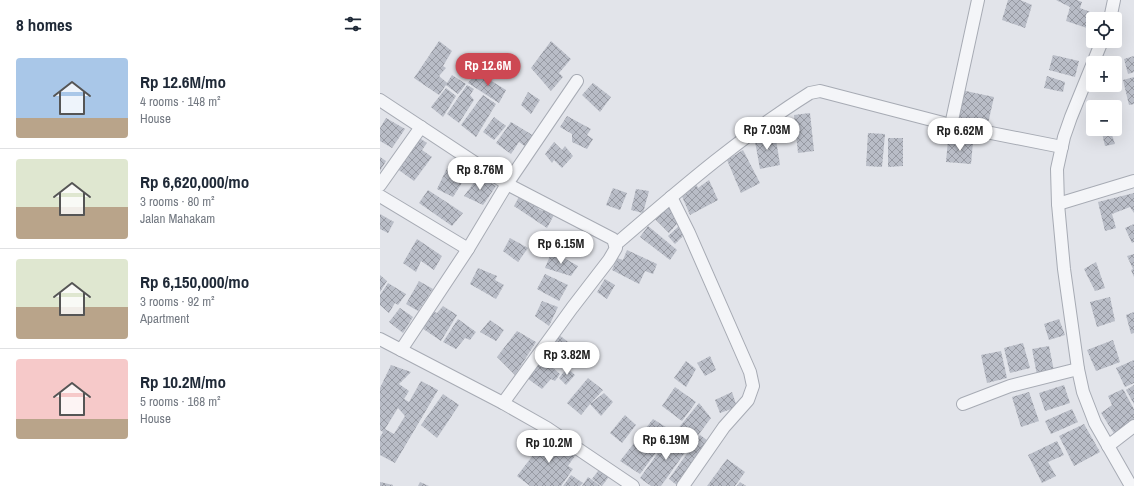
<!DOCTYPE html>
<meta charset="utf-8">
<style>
body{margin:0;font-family:"Archivo Narrow",sans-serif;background:#f2f2f3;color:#1f2937;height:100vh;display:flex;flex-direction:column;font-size:15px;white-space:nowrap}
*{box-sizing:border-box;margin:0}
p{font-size:13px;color:#747a83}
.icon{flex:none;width:22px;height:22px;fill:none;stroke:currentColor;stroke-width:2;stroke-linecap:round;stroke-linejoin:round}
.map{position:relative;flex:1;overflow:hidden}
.details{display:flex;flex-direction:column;background:#fff;width:380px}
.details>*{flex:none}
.controls{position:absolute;left:706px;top:12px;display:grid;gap:8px}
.controls a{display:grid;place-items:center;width:36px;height:36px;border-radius:4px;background:#fff;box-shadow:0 4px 16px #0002;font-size:20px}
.price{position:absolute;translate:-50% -34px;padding:0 9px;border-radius:14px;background:#fff;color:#222;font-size:13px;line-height:26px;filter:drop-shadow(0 1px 2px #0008)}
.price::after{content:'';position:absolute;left:50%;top:24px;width:12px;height:9px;margin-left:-6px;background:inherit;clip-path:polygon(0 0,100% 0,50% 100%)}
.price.on{background:#cd4853;color:#fff}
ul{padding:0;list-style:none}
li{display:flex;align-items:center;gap:12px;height:100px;padding:0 16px}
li+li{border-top:1px solid #e0e1e3}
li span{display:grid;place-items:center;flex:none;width:112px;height:80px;border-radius:4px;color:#555}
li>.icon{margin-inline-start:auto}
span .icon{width:48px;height:48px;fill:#fffc;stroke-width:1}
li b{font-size:17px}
h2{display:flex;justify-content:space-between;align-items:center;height:48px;padding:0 16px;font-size:17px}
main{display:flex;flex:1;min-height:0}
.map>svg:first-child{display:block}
.building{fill:url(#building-cross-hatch);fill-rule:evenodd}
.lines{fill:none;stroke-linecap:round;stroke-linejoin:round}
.minor-casing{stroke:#a7abb4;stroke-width:14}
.minor{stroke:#f4f5f8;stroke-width:12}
</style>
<main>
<section class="details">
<h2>8 homes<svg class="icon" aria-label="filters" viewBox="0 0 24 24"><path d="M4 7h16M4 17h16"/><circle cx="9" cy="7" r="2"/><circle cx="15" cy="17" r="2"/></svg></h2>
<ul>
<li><span style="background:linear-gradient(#a9c7e8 75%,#b9a48a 0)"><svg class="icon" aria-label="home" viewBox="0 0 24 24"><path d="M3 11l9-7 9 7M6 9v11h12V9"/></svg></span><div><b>Rp 12.6M/mo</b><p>4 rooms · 148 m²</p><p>House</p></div></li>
<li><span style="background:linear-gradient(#dfe7d0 60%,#b9a48a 0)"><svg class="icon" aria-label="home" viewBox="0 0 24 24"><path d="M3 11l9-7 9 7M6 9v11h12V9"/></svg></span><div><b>Rp 6,620,000/mo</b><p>3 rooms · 80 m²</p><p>Jalan Mahakam</p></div></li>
<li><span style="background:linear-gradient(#dfe7d0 60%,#b9a48a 0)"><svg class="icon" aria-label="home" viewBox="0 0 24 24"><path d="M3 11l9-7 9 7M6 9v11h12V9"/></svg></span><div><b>Rp 6,150,000/mo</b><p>3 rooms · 92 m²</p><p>Apartment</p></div></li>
<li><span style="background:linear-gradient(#f6c9c9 75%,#b9a48a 0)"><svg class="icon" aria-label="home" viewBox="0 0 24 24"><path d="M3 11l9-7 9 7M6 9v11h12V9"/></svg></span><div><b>Rp 10.2M/mo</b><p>5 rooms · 168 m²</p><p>House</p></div></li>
</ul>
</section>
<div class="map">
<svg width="754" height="486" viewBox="0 0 754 486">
<defs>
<pattern id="building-cross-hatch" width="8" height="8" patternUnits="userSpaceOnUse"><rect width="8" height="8" fill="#b9bdc7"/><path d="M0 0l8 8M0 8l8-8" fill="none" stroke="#979aa3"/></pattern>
</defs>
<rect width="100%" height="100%" fill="#e2e4ea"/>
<!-- building -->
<g class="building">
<polygon points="628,0 640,0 652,5 645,28 622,20"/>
<polygon points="676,0 697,0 702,2 700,8 728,19 713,19 713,30 686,21 690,7"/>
<polygon points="59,41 72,51 63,66 66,68 59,76 67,83 72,75 86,84 78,94 66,85 59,95 34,78"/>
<polygon points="171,41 191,59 179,73 183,77 171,91 151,68"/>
<polygon points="673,55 699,61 695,77 669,70"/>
<polygon points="754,56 754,72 748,74 744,59"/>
<polygon points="97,72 126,90 119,103 88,83"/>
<polygon points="667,76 685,82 683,92 664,88"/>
<polygon points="754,77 754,104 749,105 743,80"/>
<polygon points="213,83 231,97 220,112 202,95"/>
<polygon points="87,85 94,89 90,95 94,100 79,123 67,114"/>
<polygon points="66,88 76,96 63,117 51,107"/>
<polygon points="581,90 614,97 607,128 575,121"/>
<polygon points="148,92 160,100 151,114 141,105"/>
<polygon points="103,95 116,104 96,137 81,125"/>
<polygon points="727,102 729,107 713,107 713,121 709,108"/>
<polygon points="430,113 434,151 418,153 414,115"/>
<polygon points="187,116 211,129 207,135 213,139 207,149 192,142 192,134 180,127"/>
<polygon points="114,117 126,126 114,140 103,132"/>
<polygon points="6,118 25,129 12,148 0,141 0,128"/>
<polygon points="131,122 154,136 146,147 139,142 131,154 116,143"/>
<polygon points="715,129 735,129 735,131 731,132 735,144 725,146 722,133 717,134"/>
<polygon points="395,133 400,165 380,169 374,136"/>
<polygon points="488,133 505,134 502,167 486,166"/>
<polygon points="38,137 47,143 42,150 52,157 34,181 16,168"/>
<polygon points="508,138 523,138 523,166 508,167"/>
<polygon points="568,140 593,142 591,164 566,162"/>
<polygon points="174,142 182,150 185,146 193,156 182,168 174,160 172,163 165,154"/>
<polygon points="363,150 380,183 361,193 347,160"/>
<polygon points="0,157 6,161 0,171"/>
<polygon points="67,168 85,178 73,197 57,189"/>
<polygon points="99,176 116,186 103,205 84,196"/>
<polygon points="329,180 338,200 310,215 301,194 316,184 318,188"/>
<polygon points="233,188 247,193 240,210 226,205"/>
<polygon points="256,189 269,191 263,213 251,210"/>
<polygon points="48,190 83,213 72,226 39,203"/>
<polygon points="141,193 160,204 158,209 163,211 166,206 176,211 167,228 134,206"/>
<polygon points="754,193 754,213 750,207 732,214 736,228 725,231 718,202"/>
<polygon points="288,204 301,219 289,233 274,218"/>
<polygon points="0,214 14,222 8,233 0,229"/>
<polygon points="754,224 754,242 752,243 745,228"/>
<polygon points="268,226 297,250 290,260 260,237"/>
<polygon points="299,226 307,232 295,244 288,236"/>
<polygon points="130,238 148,248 138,262 123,251"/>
<polygon points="37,239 62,256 54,270 41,261 36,272 23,263"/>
<polygon points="247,250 277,264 273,274 265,271 259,284 232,270 237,258 243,260"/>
<polygon points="172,251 198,266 191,276 165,268"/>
<polygon points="754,254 754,277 751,270 753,269 747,256"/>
<polygon points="716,262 725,288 715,291 704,269"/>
<polygon points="98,268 117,276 115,280 124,285 116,299 90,284"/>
<polygon points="165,274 188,285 179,301 157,289"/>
<polygon points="0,275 7,281 0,292"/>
<polygon points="225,279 235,285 227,299 217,292"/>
<polygon points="39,281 53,289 38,311 26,304"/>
<polygon points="8,283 26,294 18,305 15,303 9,313 0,305 0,295"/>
<polygon points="730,297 735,321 717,327 710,302"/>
<polygon points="162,301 178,307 169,326 155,316"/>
<polygon points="63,306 77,315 61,341 39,326 50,310 57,313"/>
<polygon points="20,308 33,317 23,333 9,322"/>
<polygon points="754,312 754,333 751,334 746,315"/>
<polygon points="78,319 96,332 90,340 85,338 76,349 63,342"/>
<polygon points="679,319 685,335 669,340 664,324"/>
<polygon points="110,320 124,330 116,341 100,332"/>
<polygon points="137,331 156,342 135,375 117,357"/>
<polygon points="179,335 195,347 185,359 171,346"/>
<polygon points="733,340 740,362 716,371 707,350"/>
<polygon points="643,343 650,368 630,373 624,348"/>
<polygon points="167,345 174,351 167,363 180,374 175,381 171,379 162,389 144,376"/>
<polygon points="669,346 674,371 657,375 652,349"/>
<polygon points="621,351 627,378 607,383 601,355"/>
<polygon points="330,356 336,370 325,376 317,363"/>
<polygon points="754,360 754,383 745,387 736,368"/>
<polygon points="306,361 316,369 306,387 294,378"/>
<path d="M11,365L31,372L19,384L29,391L24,399L29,402L41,381L58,390L15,463L0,455V437L3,432L0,430V388ZM18,408L25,416L14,434L5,429Z"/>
<polygon points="187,368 195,375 186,385 179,378"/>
<polygon points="208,378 223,390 210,404 224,393 233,402 221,416 210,404 201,415 187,403"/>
<polygon points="684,385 690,403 665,411 659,393"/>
<polygon points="754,385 754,404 746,390"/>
<polygon points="295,387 316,402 302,421 282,406"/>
<polygon points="743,389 754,409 754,422 735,435 721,413 732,405 728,396"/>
<polygon points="352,392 357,407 340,413 335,400"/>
<polygon points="649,392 659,421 641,427 632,397"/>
<polygon points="63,394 79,405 57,438 41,425"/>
<polygon points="319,403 331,418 313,442 296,431"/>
<polygon points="692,409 698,422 671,434 665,421"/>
<polygon points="245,415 256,425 242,443 230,433"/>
<polygon points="273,419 292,431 260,474 240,461"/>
<polygon points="704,424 720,452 694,466 679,436"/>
<polygon points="293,432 311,444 281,486 271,486 260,478"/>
<polygon points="170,433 198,451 188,466 193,469 181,486 150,486 137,476"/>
<polygon points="320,435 331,443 298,486 289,479"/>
<polygon points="677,441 684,455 668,462 676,476 662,483 648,455"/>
<polygon points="347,459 365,472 355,486 327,486"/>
<polygon points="221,467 231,474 222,486 212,479"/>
<polygon points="191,475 203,483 200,486 183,486"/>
<polygon points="208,477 221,486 202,486"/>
<polygon points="0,482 13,485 13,486 0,486"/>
<polygon points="40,482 49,486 38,486"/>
<polygon points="360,482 366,486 357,486"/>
</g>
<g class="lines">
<!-- minor casing -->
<g class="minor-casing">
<g id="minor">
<polyline points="730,19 734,0"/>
<polyline points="722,41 691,117 684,137 677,169 678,204 684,269 698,369 703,392 715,423 751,486"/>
<polyline points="0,100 127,184 233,239 236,248 229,260 192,308 123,403"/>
<polyline points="571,125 598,0"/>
<polyline points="0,185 41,127"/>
<polyline points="0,196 88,249"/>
<polyline points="291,197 309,233 370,372 373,386 368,400 344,427 303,486"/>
<polyline points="678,204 754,181"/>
<path d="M235,245C298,191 360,137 430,93L440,91L571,125L682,147"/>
<polyline points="0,339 123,403 167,428 253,486"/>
<polyline points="21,350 88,249 127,184 197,81"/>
<polyline points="583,404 630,386 698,369"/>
<polyline points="728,446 754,426"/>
</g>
</g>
<!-- minor -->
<use href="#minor" class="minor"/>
</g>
</svg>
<div class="controls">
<a><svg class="icon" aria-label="locate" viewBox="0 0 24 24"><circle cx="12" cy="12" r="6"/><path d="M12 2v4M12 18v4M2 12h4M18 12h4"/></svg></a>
<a>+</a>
<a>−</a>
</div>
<b class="price on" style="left:108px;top:87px">Rp 12.6M</b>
<b class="price" style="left:387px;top:151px">Rp 7.03M</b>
<b class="price" style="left:580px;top:152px">Rp 6.62M</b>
<b class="price" style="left:100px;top:191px">Rp 8.76M</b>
<b class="price" style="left:181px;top:265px">Rp 6.15M</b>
<b class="price" style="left:187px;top:376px">Rp 3.82M</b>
<b class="price" style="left:286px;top:461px">Rp 6.19M</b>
<b class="price" style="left:169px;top:464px">Rp 10.2M</b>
</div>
</main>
